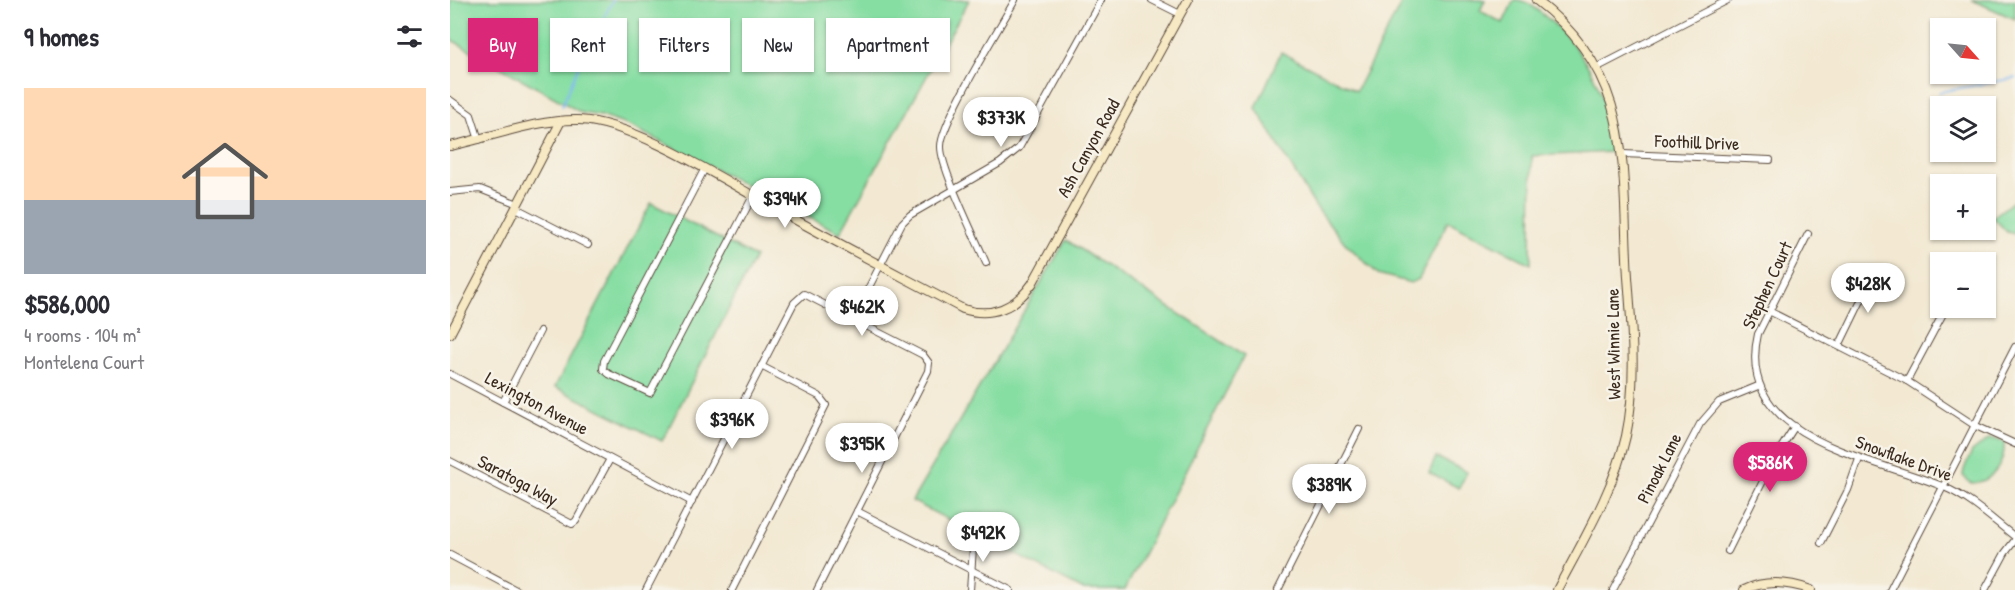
<!DOCTYPE html>
<meta charset="utf-8">
<style>
body{margin:0;font-family:"Patrick Hand",sans-serif;background:#f7f7f7;color:#2b2b33;height:100vh;display:flex;flex-direction:column;font-size:22px;white-space:nowrap}
*{box-sizing:border-box;margin:0}
p{font-size:20px;color:#7c7c81}
.icon{flex:none;width:33px;height:33px;fill:none;stroke:currentColor;stroke-width:2;stroke-linecap:round;stroke-linejoin:round}
.map{position:relative;flex:1;overflow:hidden}
.details{display:flex;flex-direction:column;background:#fff;width:450px}
.details>*{flex:none}
.banner{position:absolute;left:18px;top:18px;width:570px;height:54px;display:flex;gap:12px}
.needle{width:39px;rotate:117deg}
.fabs{position:absolute;left:1480px;top:18px;display:grid;gap:12px}
.fabs a{display:grid;place-items:center;width:66px;height:66px;border-radius:0px;background:#fff;box-shadow:0 2px 4px #0004;font-size:30px}
.price{position:absolute;translate:-50% -51px;padding:0 14px;border-radius:21px;background:#fff;color:#222;font-size:20px;line-height:39px;filter:drop-shadow(0 2px 3px #0008)}
.price::after{content:'';position:absolute;left:50%;top:36px;width:18px;height:14px;margin-left:-9px;background:inherit;clip-path:polygon(0 0,100% 0,50% 100%)}
.price.current{background:#db2777;color:#fff}
ul{padding:0;list-style:none}
li{display:grid;align-content:center;gap:12px;height:318px;padding:0 24px}
li+li{border-top:2px solid #e1e1e2}
li span{display:grid;place-items:center;height:186px;border-radius:0px;color:#555}
li>.icon{margin-inline-start:auto}
span .icon{width:108px;height:108px;fill:#fffc;stroke-width:1}
li b{font-size:26px}
h2{display:flex;justify-content:space-between;align-items:center;height:72px;padding:0 24px;font-size:26px}
.chip{padding:0 21px;border-radius:0px;background:#fff;box-shadow:0 2px 4px #0004;font-size:21px;line-height:54px}
.chip.current{background:#db2777;color:#fff}
main{display:flex;flex:1;min-height:0}
.map>svg:first-child{display:block}
.green{fill:#86dea3;stroke:#608460;stroke-width:1.5}
.lines{fill:none;stroke-linecap:round;stroke-linejoin:round}
.stream{stroke:#84baf3;stroke-width:2}
.street-casing{stroke:#574739;stroke-width:8}
.secondary-casing{stroke:#574739;stroke-width:10}
.street{stroke:#fff;stroke-width:6}
.secondary{stroke:#f7e9c3;stroke-width:8}
.labels{text-anchor:middle;dominant-baseline:central;stroke-width:5;stroke-linejoin:round;paint-order:stroke}
.street-label{font-size:18px;fill:#3b2a1e;stroke:#f7f3e8}
</style>
<main>
<section class="details">
<h2>9 homes<svg class="icon" aria-label="filters" viewBox="0 0 24 24"><path d="M4 7h16M4 17h16"/><circle cx="9" cy="7" r="2"/><circle cx="15" cy="17" r="2"/></svg></h2>
<ul>
<li><span style="background:linear-gradient(#ffd9b3 60%,#9aa5b1 0)"><svg class="icon" aria-label="home" viewBox="0 0 24 24"><path d="M3 11l9-7 9 7M6 9v11h12V9"/></svg></span><div><b>$586,000</b><p>4 rooms · 104 m²</p><p>Montelena Court</p></div></li>
</ul>
</section>
<div class="map">
<svg width="1565" height="590" viewBox="0 0 1565 590">
<rect width="100%" height="100%" fill="#f7f3e8"/>
<filter id="ink" filterUnits="userSpaceOnUse"><feTurbulence type="fractalNoise" baseFrequency=".0167" numOctaves="2"/><feDisplacementMap in="SourceGraphic" scale="12" xChannelSelector="R" yChannelSelector="G"/><feConvolveMatrix kernelMatrix="1 2 1 2 8 2 1 2 1" color-interpolation-filters="sRGB"/></filter>
<filter id="wash" filterUnits="userSpaceOnUse"><feTurbulence type="fractalNoise" baseFrequency=".008" numOctaves="4" result="noise"/><feDisplacementMap in="SourceGraphic" scale="24" xChannelSelector="R" yChannelSelector="G"/><feGaussianBlur stdDeviation="1.35" result="paint"/><feColorMatrix in="noise" values="0 0 0 0 0 0 0 0 0 0 0 0 0 0 0 0 0 1.4 0 .05"/><feComposite in="paint" operator="in"/></filter>
<g filter="url(#wash)">
<rect width="100%" height="100%" fill="#f3e9d3"/>
<!-- green -->
<g class="green">
<polygon points="0,0 519,0 390,233 182,127 151,116 132,113 0,39"/>
<path d="M953,0H1035L1030,11L1053,23L1064,0C1078,0 1086,9 1096,17C1139,54 1159,97 1163,152L1082,156L1081,264L998,221L969,279L961,283L928,274L895,243L865,206L806,108L831,52L906,91Z"/>
<polygon points="1522,0 1565,0 1565,19"/>
<polygon points="1565,200 1565,234 1557,232 1543,217"/>
<polygon points="201,203 305,257 212,441 105,387"/>
<polygon points="616,240 794,356 675,590 634,590 462,501"/>
<path d="M1540,438L1554,442C1556,463 1542,483 1521,483L1513,476C1513,467 1519,459 1522,452Z"/>
<polygon points="986,457 1017,472 1009,488 979,473"/>
</g>
<g class="lines">
<!-- stream -->
<g class="stream">
<polyline points="1489,92 1565,78"/>
<polyline points="112,106 128,67 163,0"/>
</g>
</g>
</g>
<g filter="url(#ink)">
<g class="lines">
<!-- street casing -->
<g class="street-casing">
<g id="street">
<polyline points="702,0 730,14"/>
<polyline points="1146,68 1278,0"/>
<polyline points="0,100 21,115 29,140"/>
<polyline points="1173,154 1320,160"/>
<polyline points="254,170 154,361 153,369 159,374 200,393 303,196"/>
<polyline points="0,192 30,189 68,204"/>
<polyline points="66,208 138,245"/>
<path d="M1358,234L1308,334C1283,441 1425,457 1494,487C1520,498 1543,520 1565,537"/>
<path d="M536,263C526,239 491,169 491,147C490,123 550,27 565,0"/>
<polyline points="1319,311 1457,381 1524,425 1565,444"/>
<polyline points="403,318 452,223 460,215 550,163 569,148 651,0"/>
<polyline points="1389,346 1426,270"/>
<polyline points="0,374 242,502"/>
<polyline points="1457,381 1496,308"/>
<polyline points="53,402 90,331"/>
<polyline points="0,461 122,524 126,521 160,459"/>
<polyline points="407,511 560,590"/>
<polyline points="1371,543 1398,490 1409,459"/>
<polyline points="1278,551 1324,459 1345,426"/>
<polyline points="0,555 66,590"/>
<polyline points="196,590 344,303 354,294 473,355 479,363 478,371 367,590"/>
<polyline points="282,590 376,405 369,396 311,366"/>
<polyline points="520,590 524,534"/>
<polyline points="828,590 909,429"/>
<polyline points="1163,590 1250,424 1269,402 1308,386"/>
<polyline points="1440,590 1565,347"/>
<polyline points="1535,590 1555,553 1565,540"/>
</g>
</g>
<!-- secondary casing -->
<g class="secondary-casing">
<g id="secondary">
<path d="M1086,0C1186,76 1171,167 1178,277C1182,330 1187,384 1176,436C1164,490 1132,542 1107,590"/>
<path d="M0,146C42,137 86,119 129,120C185,122 277,182 328,210C389,244 451,276 513,309C541,318 565,308 582,284L738,0"/>
<polyline points="0,334 111,121"/>
<path d="M1294,590C1315,580 1339,582 1361,590"/>
</g>
</g>
<!-- street -->
<use href="#street" class="street"/>
<!-- secondary -->
<use href="#secondary" class="secondary"/>
</g>
</g>
<g class="labels">
<!-- street labels -->
<g class="street-label">
<text transform="translate(1247 142) rotate(2)">Foothill Drive</text>
<text transform="translate(638 148) rotate(-61)">Ash Canyon Road</text>
<text transform="translate(1317 285) rotate(-65)">Stephen Court</text>
<text transform="translate(1163 344) rotate(-91)">West Winnie Lane</text>
<text transform="translate(87 403) rotate(28)">Lexington Avenue</text>
<text transform="translate(1454 458) rotate(20)">Snowflake Drive</text>
<text transform="translate(1209 468) rotate(-63)">Pinoak Lane</text>
<text transform="translate(68 480) rotate(28)">Saratoga Way</text>
</g>
</g>
</svg>
<div class="fabs">
<a><svg class="needle" viewBox="-14 -14 28 28"><path d="M0-13l5 13h-10z" fill="#e53935"/><path d="M0 13l5-13h-10z" fill="#7c7c81"/></svg></a>
<a><svg class="icon" aria-label="layers" viewBox="0 0 24 24"><path d="M12 4l9 5-9 5-9-5zM3 14l9 5 9-5"/></svg></a>
<a>+</a>
<a>−</a>
</div>
<b class="price" style="left:551px;top:148px">$373K</b>
<b class="price" style="left:335px;top:229px">$394K</b>
<b class="price" style="left:1418px;top:314px">$428K</b>
<b class="price" style="left:412px;top:337px">$462K</b>
<b class="price" style="left:282px;top:450px">$396K</b>
<b class="price" style="left:412px;top:474px">$395K</b>
<b class="price current" style="left:1320px;top:493px">$586K</b>
<b class="price" style="left:879px;top:515px">$389K</b>
<b class="price" style="left:533px;top:563px">$492K</b>
<div class="banner">
<a class="chip current">Buy</a>
<a class="chip">Rent</a>
<a class="chip">Filters</a>
<a class="chip">New</a>
<a class="chip">Apartment</a>
</div>
</div>
</main>
